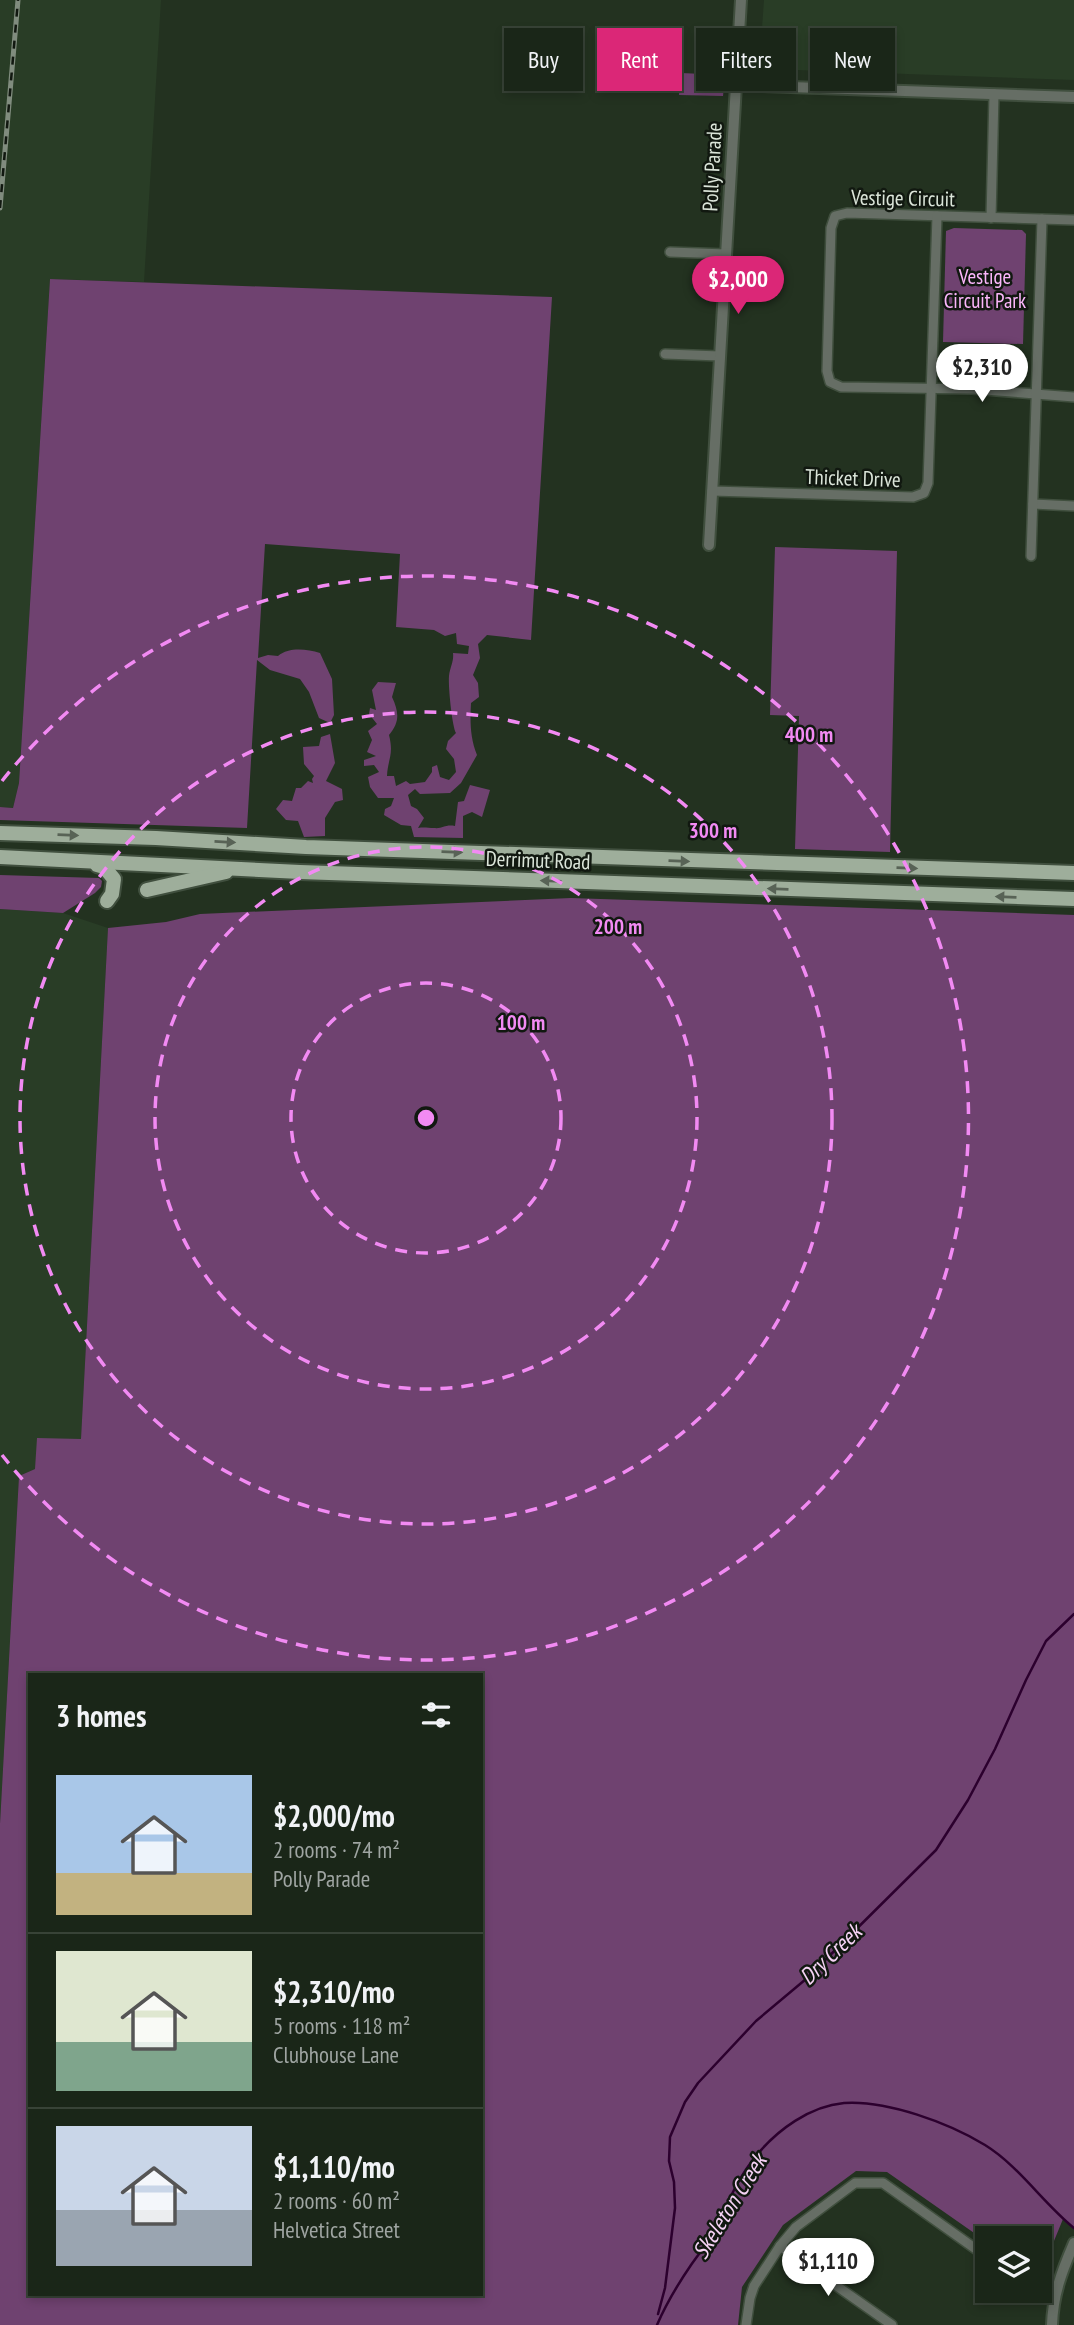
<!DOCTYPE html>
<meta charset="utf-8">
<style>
body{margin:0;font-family:"PT Sans Narrow",sans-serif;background:#273225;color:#f1f3f6;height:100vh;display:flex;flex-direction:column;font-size:26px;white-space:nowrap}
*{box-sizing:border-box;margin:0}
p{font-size:23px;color:#9fa5a2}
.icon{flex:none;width:38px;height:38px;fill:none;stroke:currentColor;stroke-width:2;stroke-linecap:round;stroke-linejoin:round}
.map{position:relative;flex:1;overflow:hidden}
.drawer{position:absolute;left:28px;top:1673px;width:455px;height:623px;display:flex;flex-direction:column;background:#1a2618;border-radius:0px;box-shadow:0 4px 10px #0003,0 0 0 2px #384337}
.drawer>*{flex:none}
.hud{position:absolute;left:504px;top:28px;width:464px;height:63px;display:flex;gap:14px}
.tools{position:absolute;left:975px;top:2226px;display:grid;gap:14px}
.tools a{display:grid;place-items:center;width:77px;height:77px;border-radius:0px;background:#1a2618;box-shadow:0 4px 10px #0003,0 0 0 2px #384337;font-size:35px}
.price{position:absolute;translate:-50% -60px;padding:0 16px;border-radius:24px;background:#fff;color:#222;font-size:23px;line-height:46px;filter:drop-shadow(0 2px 4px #0008)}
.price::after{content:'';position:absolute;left:50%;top:42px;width:21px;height:16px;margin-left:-10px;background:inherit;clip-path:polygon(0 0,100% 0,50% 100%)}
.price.active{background:#db2777;color:#fff}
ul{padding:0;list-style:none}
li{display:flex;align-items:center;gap:21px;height:175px;padding:0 28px}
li+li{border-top:2px solid #384337}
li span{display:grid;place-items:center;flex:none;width:196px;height:140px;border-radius:0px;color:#555}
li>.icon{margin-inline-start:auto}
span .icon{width:84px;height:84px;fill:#fffc;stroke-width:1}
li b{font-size:30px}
h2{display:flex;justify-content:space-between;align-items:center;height:84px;padding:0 28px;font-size:30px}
.tag{padding:0 24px;border-radius:0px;background:#1a2618;box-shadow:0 4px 10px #0003,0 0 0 2px #384337;font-size:24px;line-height:63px}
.tag.active{background:#db2777;color:#fff}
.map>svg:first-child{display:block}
.built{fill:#293d26}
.green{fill:#6f4270;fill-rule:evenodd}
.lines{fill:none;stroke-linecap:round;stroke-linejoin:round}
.stream{stroke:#2c002e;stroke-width:2.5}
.minor-casing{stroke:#404f3e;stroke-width:12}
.tertiary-casing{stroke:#404f3e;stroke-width:14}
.primary-casing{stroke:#404f3e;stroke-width:18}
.minor{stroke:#666e65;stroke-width:9}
.tertiary{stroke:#666e65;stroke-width:10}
.primary{stroke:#9eae9b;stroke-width:14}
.rail-casing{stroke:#808c7e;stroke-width:5}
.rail{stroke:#111810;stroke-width:2.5;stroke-dasharray:8;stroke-linecap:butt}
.oneway{fill:#586356}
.ring{fill:none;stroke:#f28af3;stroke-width:3.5;stroke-dasharray:12 9}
.labels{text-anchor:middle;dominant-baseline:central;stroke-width:5;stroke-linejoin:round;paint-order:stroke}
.street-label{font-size:21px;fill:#dbe5d9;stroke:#111810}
.park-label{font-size:21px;fill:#fbb6fb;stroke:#111810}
.water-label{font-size:23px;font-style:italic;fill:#f6d3f5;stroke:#111810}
.centre{fill:#f28af3;stroke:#111810;stroke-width:3.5}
.ring-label{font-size:21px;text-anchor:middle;font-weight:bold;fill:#f28af3;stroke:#111810;stroke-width:5;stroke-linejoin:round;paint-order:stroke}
</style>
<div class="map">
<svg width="1074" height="2325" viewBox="0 0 1074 2325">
<rect width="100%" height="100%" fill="#233220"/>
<!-- built -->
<g class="built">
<polygon points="0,0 161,0 144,282 50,279 19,783 13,808 0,807"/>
<polygon points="764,0 1074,0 1074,80 769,69 761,63 760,57"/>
<polygon points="0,909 63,913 108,928 81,1440 35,1469 19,1476 0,1824"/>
</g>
<!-- green -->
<g class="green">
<polygon points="681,73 725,75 723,96 679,95"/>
<polygon points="954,228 1022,230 1026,234 1023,344 943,342 946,231"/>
<path d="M50,279L552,297L531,640L487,635L478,644L480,658L473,675L478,683L479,697L471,703C470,721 470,738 477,755L461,783L450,793L420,794L415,789L408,795L411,806L417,809L424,818L418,828C424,827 428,828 434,828C443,829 445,824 455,826L458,802L464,801L470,785L490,790L482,817L472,812L463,816V838L414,837L411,826L401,825L384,815L385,809L391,806L394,798H378L370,787L368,777L379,772L374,765L364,766V760L376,756L367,752L372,740L368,731L377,724L369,714L370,708L376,710L372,690L378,682L396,683L392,697C399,712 400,722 389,735C394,755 388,758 387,776H394L396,786L406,781L410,784L425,782L432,772V767L437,765L440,777L449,780L456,772L454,759L446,749L448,741L456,733C452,726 448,685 449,676C450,667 454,662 453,653L468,654L469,646L457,644L456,633L445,636L434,630L396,627L400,554L265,544L258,658L268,655L278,656C289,647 306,649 320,653L332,679L334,715L330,723L319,718L309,692L300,679L270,670L257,660L247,828L0,820V807L13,808L19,783Z"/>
<polygon points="775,547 897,551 890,852 795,849 799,716 770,715"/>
<polygon points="330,734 335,763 326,781 342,789 343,800 335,802 325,818 325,836 304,837 298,821 286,820 276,809 283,800 292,801 296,788 301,788 308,781 313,783 312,779 314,776 304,764 303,747 319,746 321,737"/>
<polygon points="0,875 99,878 102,881 101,887 95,893 63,913 0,909"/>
<path d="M571,898L1074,915V2228L1063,2219L1040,2275V2238H987V2242L887,2172L856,2171L783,2225L742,2287L738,2325H0V1824L19,1476L35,1469L37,1438L81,1439L108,928L166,922L200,914ZM30,1675H481V2294H30Z"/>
</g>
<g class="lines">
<!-- stream -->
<g class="stream">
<polyline points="658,2314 665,2288 675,2208 674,2182 669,2161 670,2137 685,2102 698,2083 756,2021 806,1979 936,1850 968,1800 995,1749 1026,1680 1046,1641 1074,1614"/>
<path d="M657,2325C666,2304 678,2284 691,2265C698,2255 706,2245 712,2235C726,2208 736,2180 756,2156C777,2130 810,2106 844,2103C887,2100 949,2123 985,2145C1019,2166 1043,2203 1074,2228"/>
</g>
<!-- minor casing -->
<g class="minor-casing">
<g id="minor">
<polyline points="991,218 994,94"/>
<polyline points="1074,220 847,213 835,216 831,228 827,371 830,382 841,387 972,389 1074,397"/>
<polyline points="670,252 726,254"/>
<polyline points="665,354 720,356"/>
<polyline points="712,491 913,497 924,493 928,483 937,216"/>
<polyline points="1033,504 1074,506"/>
<polyline points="1031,556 1042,219"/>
<polyline points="780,2246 892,2325"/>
<polyline points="1038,2291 1054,2295"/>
<polyline points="746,2325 750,2298 754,2286 780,2246 796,2227 855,2183 883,2183 987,2257"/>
</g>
</g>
<!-- tertiary casing -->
<g class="tertiary-casing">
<g id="tertiary">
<polyline points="736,85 1074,97"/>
<polyline points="709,545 741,0"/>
<path d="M1052,2325C1053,2294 1062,2271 1074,2243"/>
</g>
</g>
<!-- primary casing -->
<g class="primary-casing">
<g id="primary">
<polyline points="0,833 156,838 306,847 1074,873"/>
<polyline points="0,857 300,872 1074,899"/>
<polyline points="97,865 104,867 114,879 112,894 107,901"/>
<polyline points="147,890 226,872"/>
</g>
</g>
<!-- minor -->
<use href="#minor" class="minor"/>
<!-- tertiary -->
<use href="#tertiary" class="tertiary"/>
<!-- primary -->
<use href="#primary" class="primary"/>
<!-- rail casing -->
<g class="rail-casing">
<polyline id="rail" points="0,208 18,0"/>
</g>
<!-- rail -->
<use href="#rail" class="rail"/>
</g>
<!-- one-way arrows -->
<defs><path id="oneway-solid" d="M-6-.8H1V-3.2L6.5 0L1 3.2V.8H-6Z" transform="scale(1.75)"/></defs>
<g class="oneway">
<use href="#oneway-solid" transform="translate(68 835) rotate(2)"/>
<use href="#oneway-solid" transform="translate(225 842) rotate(3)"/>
<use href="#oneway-solid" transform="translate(452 852) rotate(2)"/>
<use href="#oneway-solid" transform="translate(679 861) rotate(2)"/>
<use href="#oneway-solid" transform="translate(907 868) rotate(2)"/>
<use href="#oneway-solid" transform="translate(551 881) rotate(-178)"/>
<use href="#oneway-solid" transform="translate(778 889) rotate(-178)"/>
<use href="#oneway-solid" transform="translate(1006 897) rotate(-178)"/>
</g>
<!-- distance rings -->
<g class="ring">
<circle cx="426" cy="1118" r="135"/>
<circle cx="426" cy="1118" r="271"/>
<circle cx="426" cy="1118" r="406"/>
<path d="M2 781A542 542 0 1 1 2 1455"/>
</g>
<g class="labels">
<!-- street labels -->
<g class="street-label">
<text transform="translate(712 167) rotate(-87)">Polly Parade</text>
<text transform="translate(903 198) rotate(1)">Vestige Circuit</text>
<text transform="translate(853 478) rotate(2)">Thicket Drive</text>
<text transform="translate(538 860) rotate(2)">Derrimut Road</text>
</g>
<!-- park labels -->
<g class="park-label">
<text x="985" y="276">Vestige<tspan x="985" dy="24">Circuit Park</tspan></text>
</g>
<!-- water labels -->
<g class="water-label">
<text transform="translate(830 1954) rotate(-44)">Dry Creek</text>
<text transform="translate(729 2206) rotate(-58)">Skeleton Creek</text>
</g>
</g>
<circle cx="426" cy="1118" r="10" class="centre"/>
<g class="ring-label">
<text x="809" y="742">400 m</text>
<text x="713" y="838">300 m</text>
<text x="618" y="934">200 m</text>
<text x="521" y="1030">100 m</text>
</g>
</svg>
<div class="tools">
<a><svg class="icon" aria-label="layers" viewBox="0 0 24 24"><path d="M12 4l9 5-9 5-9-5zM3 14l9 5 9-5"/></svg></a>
</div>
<b class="price active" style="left:738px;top:316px">$2,000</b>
<b class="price" style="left:982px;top:404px">$2,310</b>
<b class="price" style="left:828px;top:2298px">$1,110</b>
<div class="hud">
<a class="tag">Buy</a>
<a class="tag active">Rent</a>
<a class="tag">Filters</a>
<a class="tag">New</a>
</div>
<section class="drawer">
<h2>3 homes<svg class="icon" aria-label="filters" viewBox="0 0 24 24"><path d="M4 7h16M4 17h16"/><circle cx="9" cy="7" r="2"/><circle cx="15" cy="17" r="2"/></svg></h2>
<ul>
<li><span style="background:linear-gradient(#a9c7e8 70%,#c2b280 0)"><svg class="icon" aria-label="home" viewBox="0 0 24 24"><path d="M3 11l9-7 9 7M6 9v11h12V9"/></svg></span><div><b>$2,000/mo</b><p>2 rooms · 74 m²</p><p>Polly Parade</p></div></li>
<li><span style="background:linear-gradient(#dfe7d0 65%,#7fa58c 0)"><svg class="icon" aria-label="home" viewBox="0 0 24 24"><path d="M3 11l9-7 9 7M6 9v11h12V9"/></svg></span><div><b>$2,310/mo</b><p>5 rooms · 118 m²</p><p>Clubhouse Lane</p></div></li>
<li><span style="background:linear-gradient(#c9d6e8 60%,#9aa5b1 0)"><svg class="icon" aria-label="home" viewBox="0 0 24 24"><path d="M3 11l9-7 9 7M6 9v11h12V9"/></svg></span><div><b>$1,110/mo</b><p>2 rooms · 60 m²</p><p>Helvetica Street</p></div></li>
</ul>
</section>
</div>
